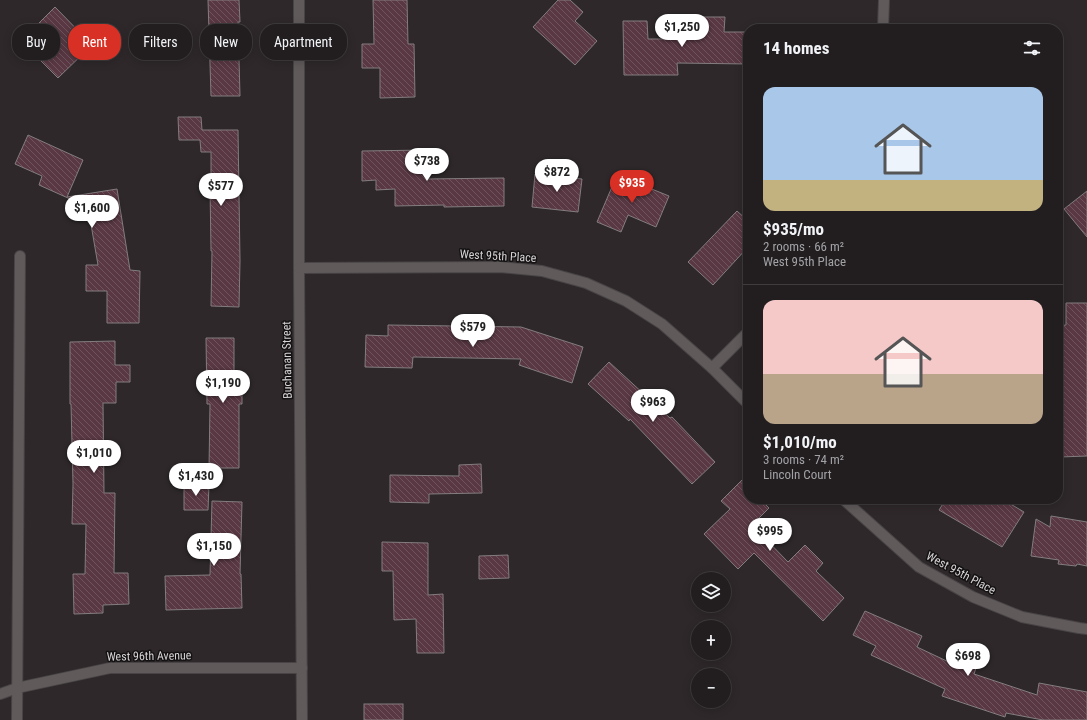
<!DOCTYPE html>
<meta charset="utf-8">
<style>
body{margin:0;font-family:"Roboto Condensed",sans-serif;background:#2a2729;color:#f1f3f6;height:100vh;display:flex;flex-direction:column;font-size:15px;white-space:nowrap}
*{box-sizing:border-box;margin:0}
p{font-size:13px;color:#a2a2a5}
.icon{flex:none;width:22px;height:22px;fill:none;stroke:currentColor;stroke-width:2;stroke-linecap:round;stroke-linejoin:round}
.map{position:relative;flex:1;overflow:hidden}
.drawer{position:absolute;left:743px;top:24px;width:320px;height:480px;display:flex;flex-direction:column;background:#221e20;border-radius:16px;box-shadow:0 2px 10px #0003,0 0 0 1px #3f3c3e}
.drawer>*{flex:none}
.top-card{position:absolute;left:12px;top:24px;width:380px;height:36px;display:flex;gap:8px}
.controls{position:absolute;left:691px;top:572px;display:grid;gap:8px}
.controls a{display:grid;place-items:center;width:40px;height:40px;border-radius:50%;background:#221e20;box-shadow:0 2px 10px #0003,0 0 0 1px #3f3c3e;font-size:20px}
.price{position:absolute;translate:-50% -34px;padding:0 9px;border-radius:14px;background:#fff;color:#222;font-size:13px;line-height:26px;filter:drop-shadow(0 1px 2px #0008)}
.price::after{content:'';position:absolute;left:50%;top:24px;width:12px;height:9px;margin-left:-6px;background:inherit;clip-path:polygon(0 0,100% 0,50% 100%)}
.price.current{background:#d93025;color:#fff}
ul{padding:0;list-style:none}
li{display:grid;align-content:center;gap:8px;height:212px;padding:0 20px}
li+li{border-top:1px solid #3f3c3e}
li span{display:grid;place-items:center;height:124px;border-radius:12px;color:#555}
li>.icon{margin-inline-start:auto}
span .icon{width:72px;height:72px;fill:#fffc;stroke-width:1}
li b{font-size:17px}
h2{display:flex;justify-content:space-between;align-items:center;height:48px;padding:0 20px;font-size:17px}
.tag{padding:0 14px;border-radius:16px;background:#221e20;box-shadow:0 2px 10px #0003,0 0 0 1px #3f3c3e;font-size:14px;line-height:36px}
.tag.current{background:#d93025;color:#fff}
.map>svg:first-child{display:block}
.building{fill:url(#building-back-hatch);stroke:#837d7f}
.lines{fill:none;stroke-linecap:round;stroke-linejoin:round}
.street-casing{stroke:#484445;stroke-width:12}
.street{stroke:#605a5b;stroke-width:10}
.labels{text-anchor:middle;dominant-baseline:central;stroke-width:3;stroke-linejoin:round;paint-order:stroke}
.street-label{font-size:12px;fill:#d8d4d5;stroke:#141213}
</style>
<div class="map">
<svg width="1087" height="720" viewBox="0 0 1087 720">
<defs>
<pattern id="building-back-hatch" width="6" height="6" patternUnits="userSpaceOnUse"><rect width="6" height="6" fill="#593843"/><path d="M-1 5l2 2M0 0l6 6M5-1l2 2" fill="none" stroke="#70545d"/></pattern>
</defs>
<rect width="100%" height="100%" fill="#2e282a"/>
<!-- building -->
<g class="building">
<polygon points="208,0 239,0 240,22 238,22 240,96 211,96"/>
<polygon points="373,0 407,0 408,44 414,44 415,97 380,98 380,68 362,68 362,44 374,44"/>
<polygon points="558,0 570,0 583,12 575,21 597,41 575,65 533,27"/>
<polygon points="55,7 92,45 58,78 37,57 53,42 37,25"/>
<polygon points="699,17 725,17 724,32 748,32 748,64 677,63 678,75 624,75 623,21 647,21 648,39 699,39"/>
<polygon points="178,117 201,117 202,130 238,130 240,261 239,307 211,306 212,251 211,251 210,187 211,187 211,152 201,152 200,140 179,140"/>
<polygon points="28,135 83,160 67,197 117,189 130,270 140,271 139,323 107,323 107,291 86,291 86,265 98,265 88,207 39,185 42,176 15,164"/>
<polygon points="426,150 426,179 504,178 504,206 444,207 444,205 395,206 395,189 376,190 376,180 362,181 362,151"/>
<polygon points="535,174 582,179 578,212 532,207"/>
<polygon points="617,175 669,196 656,227 628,215 621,232 597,222"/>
<polygon points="1087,191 1087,237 1064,209"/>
<polygon points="737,211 748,221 748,247 713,285 688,262"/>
<polygon points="1066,303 1087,303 1087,456 1060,457 1059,445 1058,445 1058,425 1060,425 1058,376 1058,326 1066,325"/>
<polygon points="388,325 521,327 583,347 572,383 519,365 521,359 413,357 412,368 365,367 366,335 388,336"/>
<polygon points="206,338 234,338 234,381 242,380 242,404 239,404 239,468 209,468 210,404 207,404"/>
<polygon points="115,341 115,365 130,365 130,382 116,382 116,403 103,403 104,493 115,493 114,573 128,573 129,604 103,605 103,613 74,614 73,574 85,574 86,524 72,524 73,484 71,404 70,404 70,342"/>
<polygon points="609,362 670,418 672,417 715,462 692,484 630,419 629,421 588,384"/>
<polygon points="481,464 482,493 429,494 429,503 390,502 390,475 459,476 459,465"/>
<polygon points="748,474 748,499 760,499 769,508 752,525 788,562 805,545 823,563 816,571 844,598 823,621 754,553 738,569 704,534 730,509 721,501"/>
<polygon points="184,485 209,485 208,510 184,510"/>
<polygon points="946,499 1002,499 1024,512 1002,547 939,510"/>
<polygon points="212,501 242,502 240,574 241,574 242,608 166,610 165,576 210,575"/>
<polygon points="1051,516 1087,522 1087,566 1077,564 1076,566 1058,564 1059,560 1031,556 1036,519 1050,527"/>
<polygon points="382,542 428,543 428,595 443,594 444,653 417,653 416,619 394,620 393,571 382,571"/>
<polygon points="508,555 509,578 479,579 479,556"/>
<polygon points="865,611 922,636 917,647 953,664 955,657 977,665 974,674 1037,695 1039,683 1087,692 1087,720 1043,720 1006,713 1005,717 942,696 945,689 871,655 876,646 853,635"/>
<rect x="364" y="704" width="39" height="16"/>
</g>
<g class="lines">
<!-- street casing -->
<g class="street-casing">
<g id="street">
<polyline points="299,0 299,268 302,720"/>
<polyline points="883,29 884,0"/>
<polyline points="299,268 500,267 542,271 586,283 626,301 662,324 712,368 748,404"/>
<polyline points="712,368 748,332"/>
<polyline points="843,499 919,567 973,597 1022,617 1079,628 1087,629"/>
<polyline points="0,694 17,688 110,668 302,668"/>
<polyline points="17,720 20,256"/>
</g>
</g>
<!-- street -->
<use href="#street" class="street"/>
</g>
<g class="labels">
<!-- street labels -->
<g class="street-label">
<text transform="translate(498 256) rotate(3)">West 95th Place</text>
<text transform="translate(287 360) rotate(-91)">Buchanan Street</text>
<text transform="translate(961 573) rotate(28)">West 95th Place</text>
<text transform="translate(149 656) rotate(-1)">West 96th Avenue</text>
</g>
</g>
</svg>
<div class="controls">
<a><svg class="icon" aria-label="layers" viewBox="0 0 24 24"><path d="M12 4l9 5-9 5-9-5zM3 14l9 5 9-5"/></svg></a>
<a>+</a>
<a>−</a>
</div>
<b class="price" style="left:682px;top:48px">$1,250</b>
<b class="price" style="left:427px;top:182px">$738</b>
<b class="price" style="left:557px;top:193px">$872</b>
<b class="price current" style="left:632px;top:204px">$935</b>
<b class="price" style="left:221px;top:207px">$577</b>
<b class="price" style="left:92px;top:229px">$1,600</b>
<b class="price" style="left:473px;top:348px">$579</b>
<b class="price" style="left:223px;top:404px">$1,190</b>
<b class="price" style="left:653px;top:423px">$963</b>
<b class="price" style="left:94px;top:474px">$1,010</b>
<b class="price" style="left:196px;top:497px">$1,430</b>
<b class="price" style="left:770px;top:552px">$995</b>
<b class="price" style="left:214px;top:567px">$1,150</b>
<b class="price" style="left:968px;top:677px">$698</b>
<div class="top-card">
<a class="tag">Buy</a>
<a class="tag current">Rent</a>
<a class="tag">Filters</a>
<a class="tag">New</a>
<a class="tag">Apartment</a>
</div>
<section class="drawer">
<h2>14 homes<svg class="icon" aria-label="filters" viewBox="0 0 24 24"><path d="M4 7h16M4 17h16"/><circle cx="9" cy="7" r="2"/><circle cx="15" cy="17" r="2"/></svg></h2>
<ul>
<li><span style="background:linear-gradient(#a9c7e8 75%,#c2b280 0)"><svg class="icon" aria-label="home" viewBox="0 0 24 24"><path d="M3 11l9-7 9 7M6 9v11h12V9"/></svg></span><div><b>$935/mo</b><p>2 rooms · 66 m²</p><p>West 95th Place</p></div></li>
<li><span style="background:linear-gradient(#f6c9c9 60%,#b9a48a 0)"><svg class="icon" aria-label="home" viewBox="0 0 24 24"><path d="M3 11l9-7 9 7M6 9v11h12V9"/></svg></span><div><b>$1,010/mo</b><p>3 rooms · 74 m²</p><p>Lincoln Court</p></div></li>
</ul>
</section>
</div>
